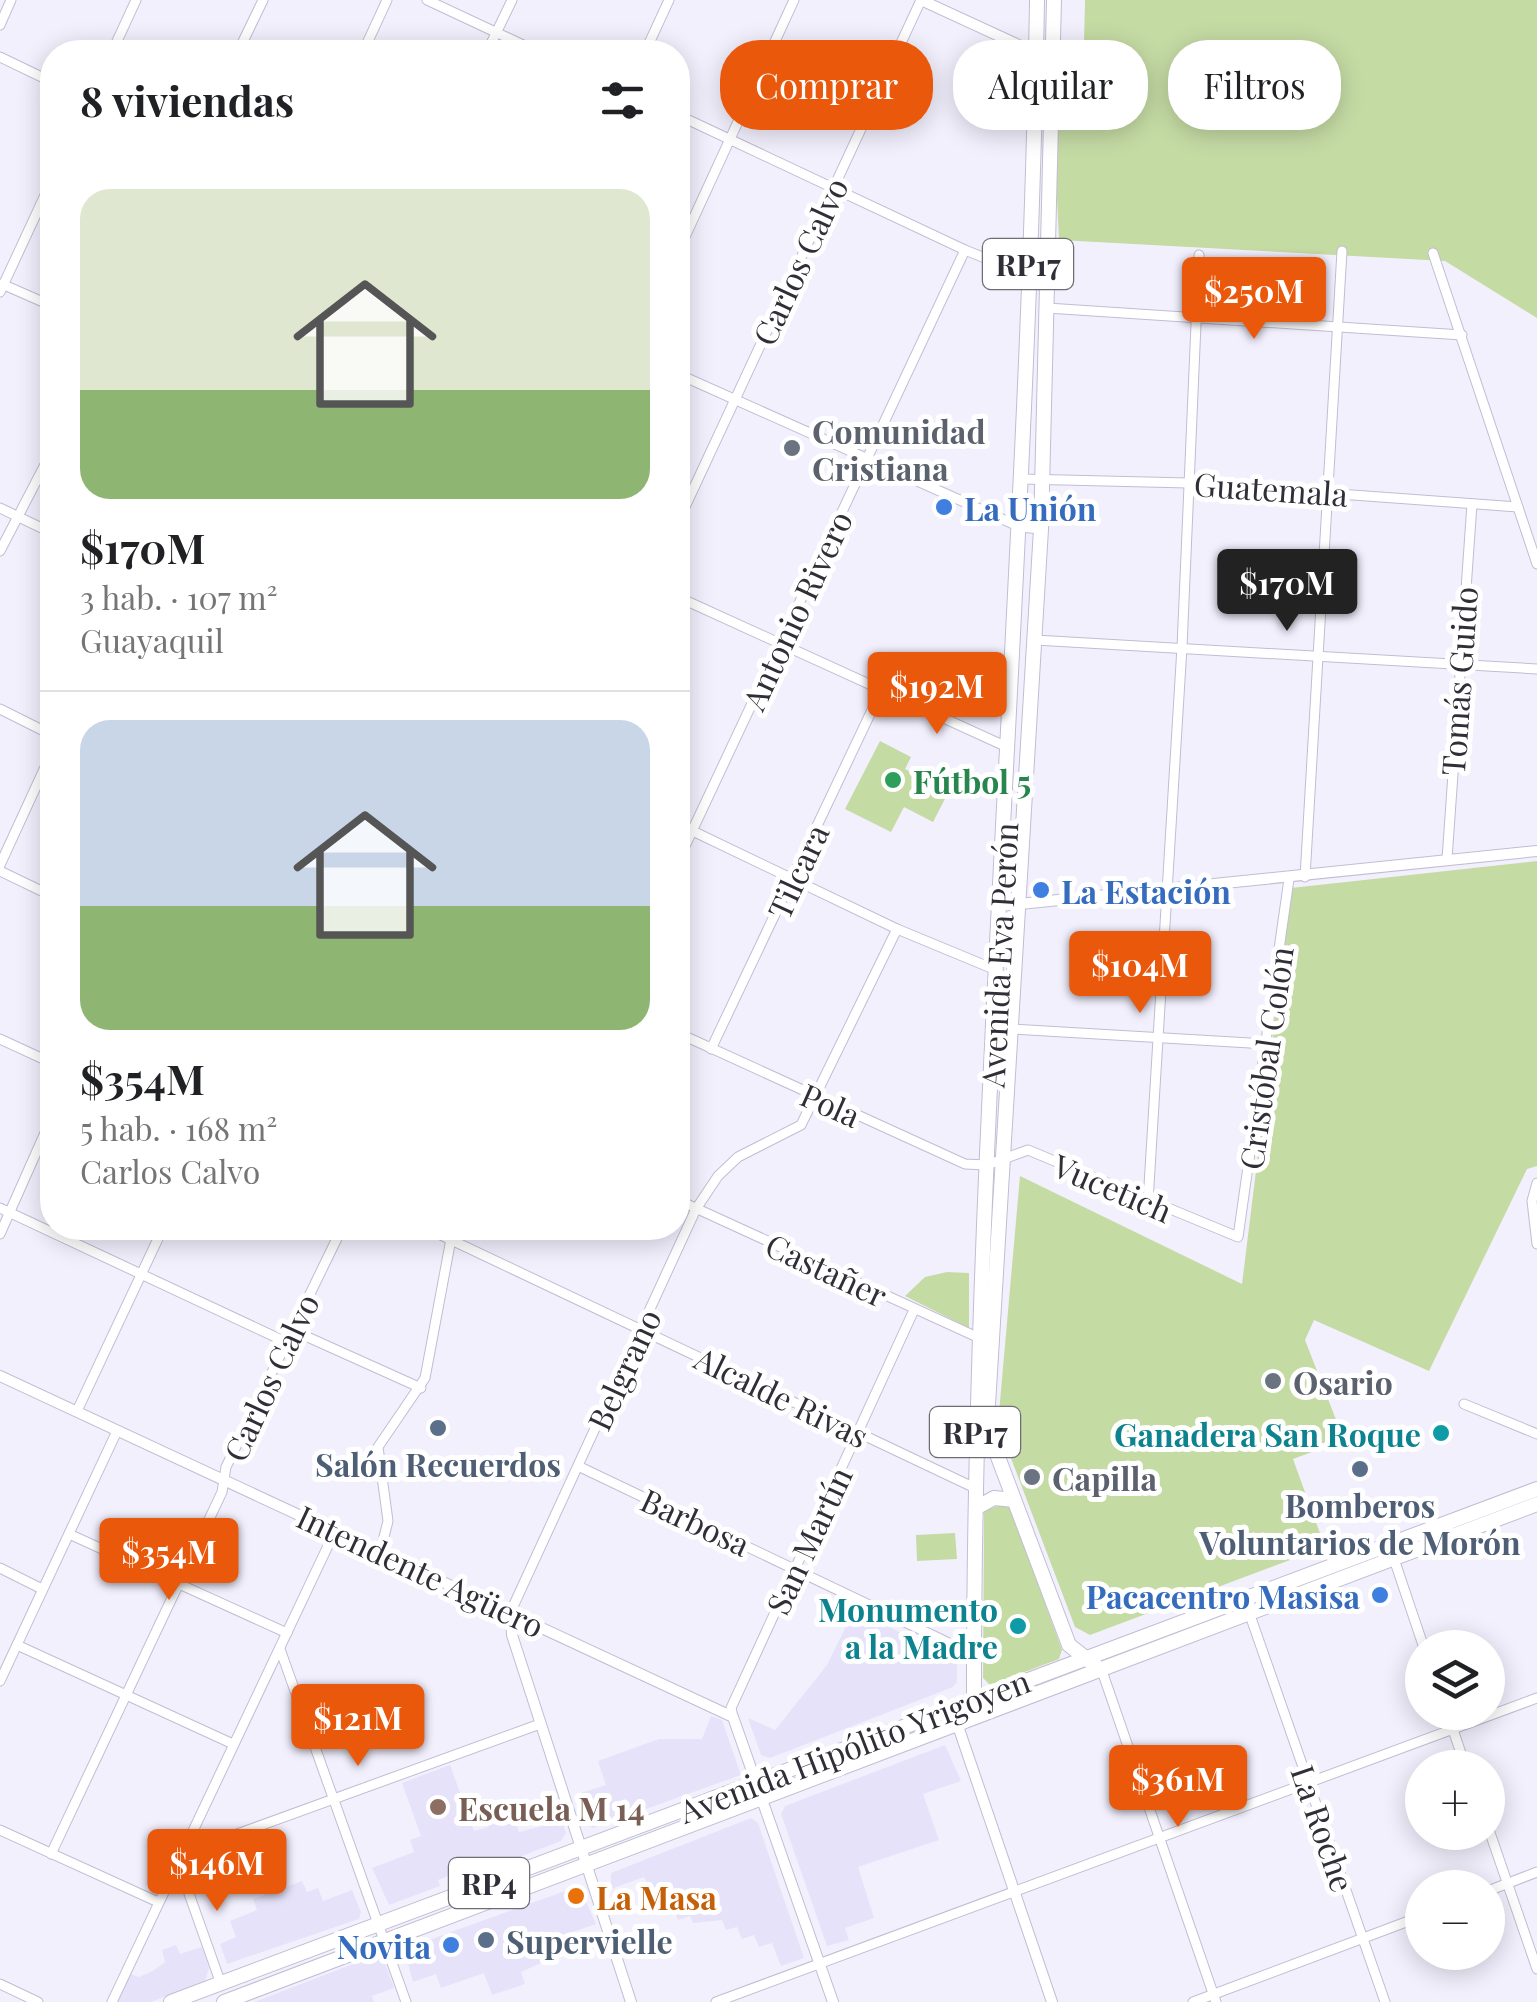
<!DOCTYPE html>
<html lang="es">
<meta charset="utf-8">
<style>
body{margin:0;font-family:"Playfair Display",serif;background:#f2f2f2;color:#202124;height:100vh;display:flex;flex-direction:column;font-size:38px;white-space:nowrap}
*{box-sizing:border-box;margin:0}
p{font-size:32px;color:#757577}
.icon{flex:none;width:55px;height:55px;fill:none;stroke:currentColor;stroke-width:2;stroke-linecap:round;stroke-linejoin:round}
.map{position:relative;flex:1;overflow:hidden}
.sheet{position:absolute;left:40px;top:40px;width:650px;height:1200px;display:flex;flex-direction:column;background:#fff;border-radius:40px;box-shadow:0 5px 25px #0003}
.sheet>*{flex:none}
.top-card{position:absolute;left:720px;top:40px;width:665px;height:90px;display:flex;gap:20px}
.tools{position:absolute;left:1405px;top:1630px;display:grid;gap:20px}
.tools a{display:grid;place-items:center;width:100px;height:100px;border-radius:50%;background:#fff;box-shadow:0 5px 25px #0003;font-size:50px}
.price{position:absolute;translate:-50% -85px;padding:0 22px;border-radius:10px;background:#ea580c;color:#fff;font-size:32px;line-height:65px;filter:drop-shadow(0 2px 5px #0008)}
.price::after{content:'';position:absolute;left:50%;top:60px;width:30px;height:22px;margin-left:-15px;background:inherit;clip-path:polygon(0 0,100% 0,50% 100%)}
.price.active{background:#222;color:#fff}
ul{padding:0;list-style:none}
li{display:grid;align-content:center;gap:20px;height:530px;padding:0 40px}
li+li{border-top:2px solid #e0e0e0}
li span{display:grid;place-items:center;height:310px;border-radius:30px;color:#555}
li>.icon{margin-inline-start:auto}
span .icon{width:180px;height:180px;fill:#fffc;stroke-width:1}
li b{font-size:42px}
h2{display:flex;justify-content:space-between;align-items:center;height:120px;padding:0 40px;font-size:42px}
.tag{padding:0 35px;border-radius:40px;background:#fff;box-shadow:0 5px 25px #0003;font-size:35px;line-height:90px}
.tag.active{background:#ea580c;color:#fff}
.map>svg:first-child{display:block}
.built{fill:#e6e2fa}
.green{fill:#c5dba4}
.lines{fill:none;stroke-linecap:round;stroke-linejoin:round}
.minor-casing{stroke:#c1bdd3;stroke-width:11}
.tertiary-casing{stroke:#c1bdd3;stroke-width:12}
.primary-casing{stroke:#c1bdd3;stroke-width:16}
.minor{stroke:#fff;stroke-width:9}
.tertiary{stroke:#fff;stroke-width:10}
.primary{stroke:#fff;stroke-width:14}
.worship-dot{fill:#6b7280;stroke:#fff;stroke-width:4}
.shop-dot{fill:#3f7fe0;stroke:#fff;stroke-width:4}
.leisure-dot{fill:#2e9e5b;stroke:#fff;stroke-width:4}
.service-dot{fill:#5c6f8a;stroke:#fff;stroke-width:4}
.culture-dot{fill:#0f9aa8;stroke:#fff;stroke-width:4}
.education-dot{fill:#8d6e63;stroke:#fff;stroke-width:4}
.food-dot{fill:#e8710a;stroke:#fff;stroke-width:4}
.labels{text-anchor:middle;dominant-baseline:central;stroke-width:10;stroke-linejoin:round;paint-order:stroke}
.shield{fill:#fff;stroke:#6e6d74;stroke-width:2.5}
.shield-label{font-size:30px;font-weight:bold;fill:#302f38}
.street-label{font-size:32px;fill:#302f38;stroke:#fff}
.worship-label{font-size:32px;font-weight:bold;fill:#5b616d;stroke:#fff;text-anchor:start}
.shop-label{font-size:32px;font-weight:bold;fill:#366cbe;stroke:#fff;text-anchor:start}
.leisure-label{font-size:32px;font-weight:bold;fill:#27864d;stroke:#fff;text-anchor:start}
.culture-label{font-size:32px;font-weight:bold;fill:#0d838f;stroke:#fff;text-anchor:end}
.service-label{font-size:32px;font-weight:bold;fill:#4e5e75;stroke:#fff}
.education-label{font-size:32px;font-weight:bold;fill:#785e54;stroke:#fff;text-anchor:start}
.food-label{font-size:32px;font-weight:bold;fill:#c56008;stroke:#fff;text-anchor:start}
</style>
<div class="map">
<svg width="1537" height="2002" viewBox="0 0 1537 2002">
<rect width="100%" height="100%" fill="#f3f0fe"/>
<!-- built -->
<g class="built">
<polygon points="854,1610 957,1660 957,1682 953,1687 770,1758 761,1755 748,1718 775,1730 827,1665"/>
<polygon points="711,1716 722,1720 741,1775 593,1828 589,1826 578,1794 606,1785 598,1761 659,1739 702,1739"/>
<polygon points="945,1745 961,1781 923,1794 939,1840 858,1867 874,1918 845,1928 849,1940 827,1946 781,1814 785,1806"/>
<polygon points="450,1765 474,1831 488,1827 483,1811 508,1802 519,1832 562,1821 566,1833 561,1841 489,1869 485,1862 438,1880 440,1886 389,1905 372,1868 414,1852 410,1840 421,1836 402,1783"/>
<polygon points="751,1818 758,1823 804,1958 781,1966 772,1943 759,1947 754,1935 742,1939 737,1927 726,1930 722,1920 693,1923 690,1916 678,1920 666,1883 650,1889 644,1877 611,1889 611,1873"/>
<polygon points="302,1881 307,1892 318,1888 323,1901 352,1890 361,1912 359,1919 227,1964 220,1944 236,1937 230,1921 257,1910 253,1899"/>
<polygon points="579,1886 596,1924 544,1942 550,1959 521,1972 525,1984 492,1995 484,1973 441,1988 436,1974 413,1982 404,1949"/>
<polygon points="176,1945 180,1954 202,1947 209,1968 205,1981 151,2002 117,2002 130,1974 139,1977 153,1971 165,1962 162,1950"/>
<polygon points="374,1956 384,1961 394,1988 372,1996 374,2002 254,2002"/>
</g>
<!-- green -->
<g class="green">
<polygon points="1085,0 1537,0 1537,318 1445,261 1059,240 1052,95 1083,86"/>
<polygon points="880,741 911,757 905,769 949,791 933,822 904,807 891,832 845,809"/>
<polygon points="1537,861 1537,1166 1527,1169 1429,1371 1314,1320 1305,1340 1344,1440 1293,1459 1325,1547 1090,1635 1075,1627 998,1424 1020,1176 1242,1284 1291,888"/>
<polygon points="947,1272 969,1273 969,1328 905,1296 925,1277"/>
<polygon points="1003,1504 1010,1507 1062,1650 1059,1659 990,1685 983,1678 984,1511"/>
<polygon points="955,1533 957,1559 917,1561 916,1535"/>
</g>
<g class="lines">
<!-- minor casing -->
<g class="minor-casing">
<g id="minor">
<polyline points="427,0 538,52"/>
<polyline points="0,25 11,0"/>
<polyline points="112,52 136,0"/>
<polyline points="238,52 263,0"/>
<polyline points="363,52 387,0"/>
<polyline points="487,52 512,0"/>
<polyline points="645,52 669,0"/>
<polyline points="0,57 52,82"/>
<polyline points="678,115 965,250 1012,269 1049,276"/>
<polyline points="678,252 794,0"/>
<polyline points="1433,253 1537,564"/>
<polyline points="2,284 52,306"/>
<polyline points="0,292 52,180"/>
<polyline points="1047,308 1462,335"/>
<polyline points="678,374 1020,527 1041,529"/>
<polyline points="1022,479 1188,483 1518,507"/>
<polyline points="0,508 52,533"/>
<polyline points="678,522 921,0"/>
<polyline points="0,551 52,451"/>
<polyline points="678,597 1007,747"/>
<polyline points="1035,640 1537,669"/>
<polyline points="0,709 52,735"/>
<polyline points="678,824 897,929 996,970"/>
<polyline points="1447,859 1472,504"/>
<polyline points="678,861 965,250"/>
<polyline points="0,865 52,752"/>
<polyline points="0,871 52,896"/>
<polyline points="1305,877 1342,251"/>
<polyline points="1010,1029 1267,1044"/>
<polyline points="678,1033 965,1164 987,1165 1028,1150 1238,1237 1289,879"/>
<polyline points="0,1039 52,1063"/>
<polyline points="711,1049 881,691"/>
<polyline points="1537,1183 1532,1201 1537,1244"/>
<polyline points="678,1200 977,1337"/>
<polyline points="1148,1202 1182,647 1199,255"/>
<polyline points="0,1208 286,1342"/>
<polyline points="426,1228 975,1488"/>
<polyline points="0,1234 52,1117"/>
<polyline points="292,1330 421,1388"/>
<polyline points="1464,1404 1537,1434"/>
<polyline points="77,1411 163,1228"/>
<polyline points="578,1466 974,1655"/>
<polyline points="69,1534 287,1633"/>
<polyline points="380,1553 388,1521 378,1447 425,1378 451,1239"/>
<polyline points="1393,1556 1424,1648"/>
<polyline points="0,1568 42,1589"/>
<polyline points="1244,1598 1385,2002"/>
<polyline points="511,1611 696,1209 718,1176 738,1157 801,1125 897,929"/>
<polyline points="17,1645 233,1744"/>
<polyline points="280,1649 406,2002"/>
<polyline points="1102,1671 1216,2002"/>
<polyline points="0,1681 117,1431"/>
<polyline points="1447,1712 1466,1768"/>
<polyline points="733,1717 731,1708 914,1310"/>
<polyline points="1488,1827 1537,1969"/>
<polyline points="0,1830 158,1902"/>
<polyline points="184,1850 196,1849 540,1724"/>
<polyline points="51,1854 222,1492 226,1467 342,1228"/>
<polyline points="173,1872 187,1888 221,1984"/>
<polyline points="1488,1891 1537,1872"/>
<polyline points="0,1984 38,2002"/>
<polyline points="112,2002 335,1531"/>
<polyline points="716,2002 1537,1698"/>
<polyline points="1193,2002 1422,1916"/>
</g>
</g>
<!-- tertiary casing -->
<g class="tertiary-casing">
<g id="tertiary">
<polyline points="921,0 1036,53 1053,54"/>
<polyline points="1000,906 1537,851"/>
<polyline points="0,1376 733,1717 833,2002"/>
<polyline points="511,1611 512,1635 631,2002"/>
<polyline points="958,1726 1052,2002"/>
</g>
</g>
<!-- primary casing -->
<g class="primary-casing">
<g id="primary">
<polyline points="1054,0 1041,529 988,1405 995,1449 1069,1645 1102,1671"/>
<polyline points="976,1508 994,1498 1014,1500"/>
<path d="M958,1726L974,1699C973,1132 1028,567 1037,0"/>
<polyline points="171,2002 1537,1489"/>
<polyline points="224,2002 1537,1504"/>
</g>
</g>
<!-- minor -->
<use href="#minor" class="minor"/>
<!-- tertiary -->
<use href="#tertiary" class="tertiary"/>
<!-- primary -->
<use href="#primary" class="primary"/>
</g>
<!-- markers -->
<g class="worship-dot">
<circle cx="792" cy="448" r="10"/>
<circle cx="1273" cy="1381" r="10"/>
<circle cx="1032" cy="1477" r="10"/>
</g>
<g class="shop-dot">
<circle cx="944" cy="507" r="10"/>
<circle cx="1041" cy="890" r="10"/>
<circle cx="1380" cy="1595" r="10"/>
<circle cx="451" cy="1945" r="10"/>
</g>
<circle class="leisure-dot" cx="893" cy="780" r="10"/>
<g class="service-dot">
<circle cx="438" cy="1428" r="10"/>
<circle cx="1360" cy="1469" r="10"/>
<circle cx="486" cy="1940" r="10"/>
</g>
<g class="culture-dot">
<circle cx="1441" cy="1433" r="10"/>
<circle cx="1018" cy="1626" r="10"/>
</g>
<circle class="education-dot" cx="438" cy="1807" r="10"/>
<circle class="food-dot" cx="576" cy="1896" r="10"/>
<g class="labels">
<!-- shield labels -->
<g class="shield">
<rect x="983" y="239" width="90" height="50" rx="8"/>
<rect x="930" y="1407" width="90" height="50" rx="8"/>
<rect x="449" y="1858" width="80" height="50" rx="8"/>
</g>
<g class="shield-label">
<text x="1028" y="264">RP17</text>
<text x="975" y="1432">RP17</text>
<text x="489" y="1883">RP4</text>
</g>
<!-- street labels -->
<g class="street-label">
<text transform="translate(799 261) rotate(-65)">Carlos Calvo</text>
<text transform="translate(1271 488) rotate(4)">Guatemala</text>
<text transform="translate(796 610) rotate(-65)">Antonio Rivero</text>
<text transform="translate(1458 681) rotate(-86)">Tomás Guido</text>
<text transform="translate(797 871) rotate(-65)">Tilcara</text>
<text transform="translate(998 955) rotate(-87)">Avenida Eva Perón</text>
<text transform="translate(1265 1058) rotate(-82)">Cristóbal Colón</text>
<text transform="translate(831 1104) rotate(24)">Pola</text>
<text transform="translate(1113 1187) rotate(23)">Vucetich</text>
<text transform="translate(827 1269) rotate(25)">Castañer</text>
<text transform="translate(623 1369) rotate(-65)">Belgrano</text>
<text transform="translate(270 1377) rotate(-65)">Carlos Calvo</text>
<text transform="translate(782 1396) rotate(26)">Alcalde Rivas</text>
<text transform="translate(696 1521) rotate(25)">Barbosa</text>
<text transform="translate(808 1540) rotate(-65)">San Martín</text>
<text transform="translate(421 1570) rotate(25)">Intendente Agüero</text>
<text transform="translate(854 1745) rotate(-21)">Avenida Hipólito Yrigoyen</text>
<text transform="translate(1324 1828) rotate(71)">La Roche</text>
</g>
<!-- worship labels -->
<g class="worship-label">
<text x="812" y="430">Comunidad<tspan x="812" dy="37">Cristiana</tspan></text>
<text x="1293" y="1381">Osario</text>
<text x="1052" y="1477">Capilla</text>
</g>
<!-- shop labels -->
<g class="shop-label">
<text x="964" y="507">La Unión</text>
<text x="1061" y="890">La Estación</text>
<text x="1360" y="1595" text-anchor="end">Pacacentro Masisa</text>
<text x="431" y="1945" text-anchor="end">Novita</text>
</g>
<!-- leisure labels -->
<g class="leisure-label">
<text x="913" y="780">Fútbol 5</text>
</g>
<!-- culture labels -->
<g class="culture-label">
<text x="1421" y="1433">Ganadera San Roque</text>
<text x="998" y="1608">Monumento<tspan x="998" dy="37">a la Madre</tspan></text>
</g>
<!-- service labels -->
<g class="service-label">
<text x="438" y="1463">Salón Recuerdos</text>
<text x="1360" y="1504">Bomberos<tspan x="1360" dy="37">Voluntarios de Morón</tspan></text>
<text x="506" y="1940" text-anchor="start">Supervielle</text>
</g>
<!-- education labels -->
<g class="education-label">
<text x="458" y="1807">Escuela M 14</text>
</g>
<!-- food labels -->
<g class="food-label">
<text x="596" y="1896">La Masa</text>
</g>
</g>
</svg>
<div class="tools">
<a><svg class="icon" aria-label="layers" viewBox="0 0 24 24"><path d="M12 4l9 5-9 5-9-5zM3 14l9 5 9-5"/></svg></a>
<a>+</a>
<a>−</a>
</div>
<b class="price" style="left:1254px;top:342px">$250M</b>
<b class="price active" style="left:1287px;top:634px">$170M</b>
<b class="price" style="left:937px;top:737px">$192M</b>
<b class="price" style="left:1140px;top:1016px">$104M</b>
<b class="price" style="left:169px;top:1603px">$354M</b>
<b class="price" style="left:358px;top:1769px">$121M</b>
<b class="price" style="left:1178px;top:1830px">$361M</b>
<b class="price" style="left:217px;top:1914px">$146M</b>
<div class="top-card">
<a class="tag active">Comprar</a>
<a class="tag">Alquilar</a>
<a class="tag">Filtros</a>
</div>
<section class="sheet">
<h2>8 viviendas<svg class="icon" aria-label="filters" viewBox="0 0 24 24"><path d="M4 7h16M4 17h16"/><circle cx="9" cy="7" r="2"/><circle cx="15" cy="17" r="2"/></svg></h2>
<ul>
<li><span style="background:linear-gradient(#dfe7d0 65%,#8fb573 0)"><svg class="icon" aria-label="home" viewBox="0 0 24 24"><path d="M3 11l9-7 9 7M6 9v11h12V9"/></svg></span><div><b>$170M</b><p>3 hab. · 107 m²</p><p>Guayaquil</p></div></li>
<li><span style="background:linear-gradient(#c9d6e8 60%,#8fb573 0)"><svg class="icon" aria-label="home" viewBox="0 0 24 24"><path d="M3 11l9-7 9 7M6 9v11h12V9"/></svg></span><div><b>$354M</b><p>5 hab. · 168 m²</p><p>Carlos Calvo</p></div></li>
</ul>
</section>
</div>
